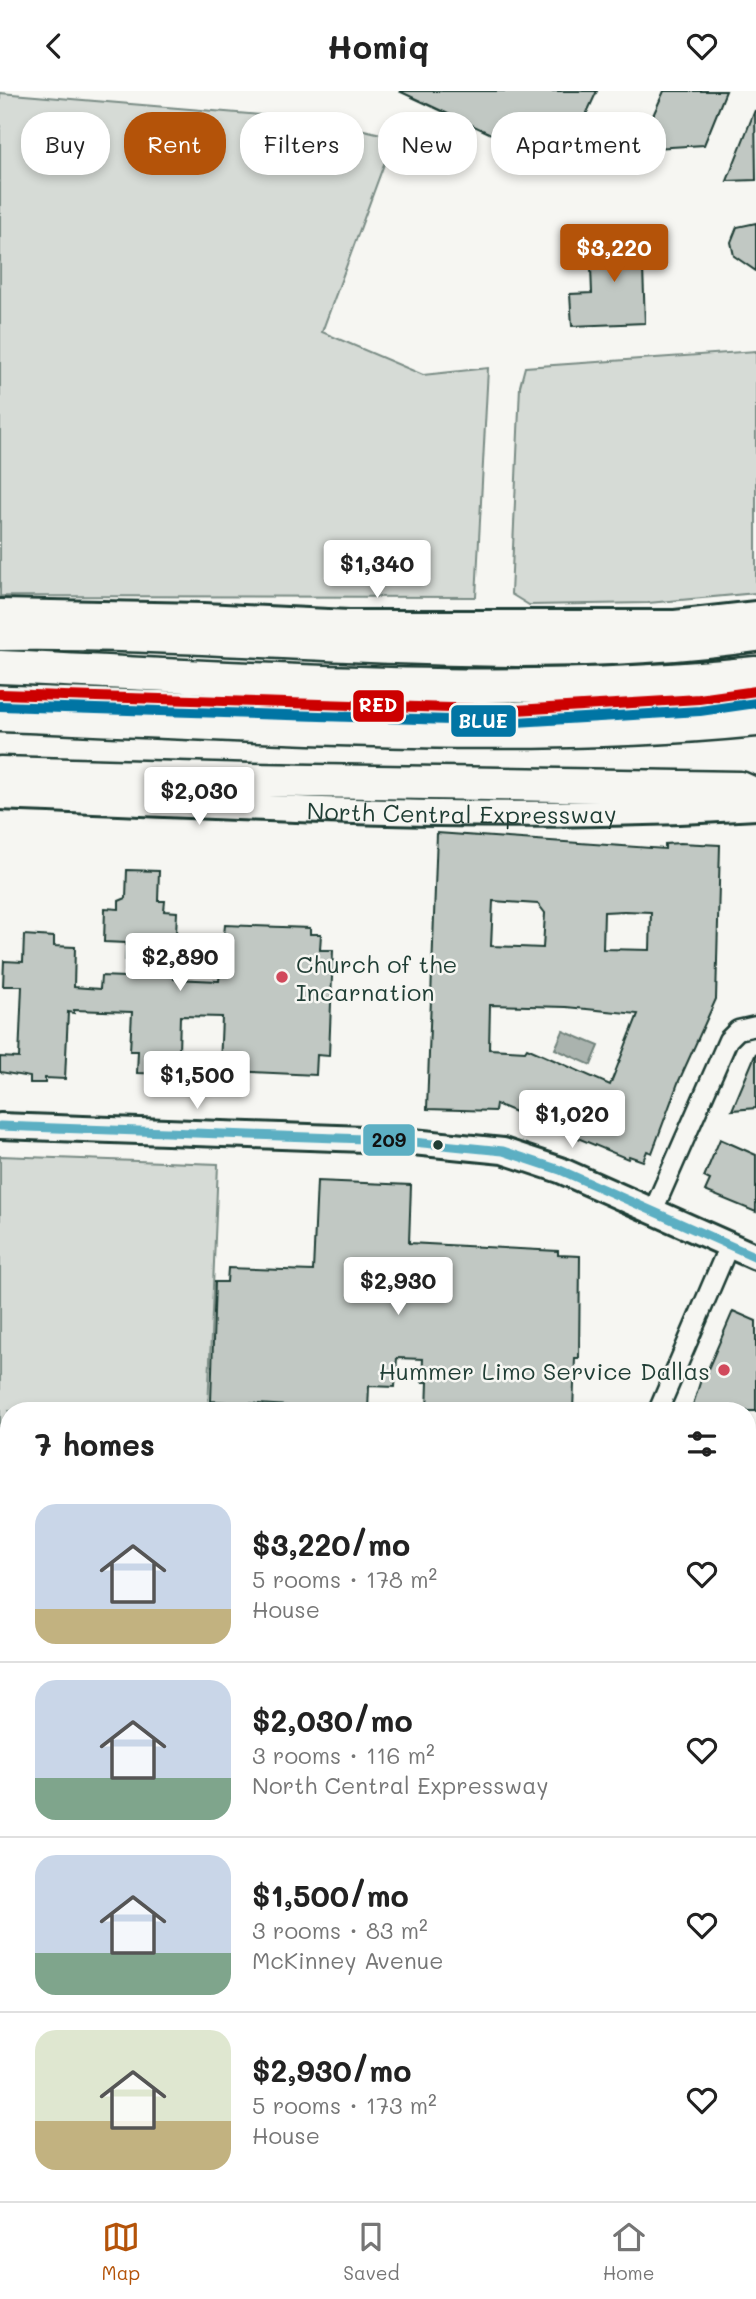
<!DOCTYPE html>
<meta charset="utf-8">
<style>
body{margin:0;font-family:Mali,sans-serif;background:#f2f2f2;color:#222;height:100vh;display:flex;flex-direction:column;font-size:26px;white-space:nowrap}
*{box-sizing:border-box;margin:0}
p{font-size:23px;color:#767676}
.icon{flex:none;width:38px;height:38px;fill:none;stroke:currentColor;stroke-width:2;stroke-linecap:round;stroke-linejoin:round}
.map{position:relative;flex:1;overflow:hidden}
.side{position:absolute;left:0px;top:1311px;width:756px;height:800px;display:flex;flex-direction:column;background:#fff;border-radius:28px 28px 0 0;box-shadow:0 4px 10px #0003}
.side>*{flex:none}
.banner{position:absolute;left:21px;top:21px;width:714px;height:63px;display:flex;gap:14px}
.price{position:absolute;translate:-50% -60px;padding:0 16px;border-radius:7px;background:#fff;color:#222;font-size:23px;line-height:46px;filter:drop-shadow(0 2px 4px #0008)}
.price::after{content:'';position:absolute;left:50%;top:42px;width:21px;height:16px;margin-left:-10px;background:inherit;clip-path:polygon(0 0,100% 0,50% 100%)}
.price.current{background:#b45309;color:#fff}
ul{padding:0;list-style:none}
li{display:flex;align-items:center;gap:21px;height:175px;padding:0 35px}
li+li{border-top:2px solid #e0e0e0}
li span{display:grid;place-items:center;flex:none;width:196px;height:140px;border-radius:21px;color:#555}
li>.icon{margin-inline-start:auto}
span .icon{width:84px;height:84px;fill:#fffc;stroke-width:1}
li b{font-size:30px}
h2{display:flex;justify-content:space-between;align-items:center;height:84px;padding:0 35px;font-size:30px}
.tag{padding:0 24px;border-radius:28px;background:#fff;box-shadow:0 4px 10px #0003;font-size:24px;line-height:63px}
.tag.current{background:#b45309;color:#fff}
header{display:flex;justify-content:space-between;align-items:center;height:91px;padding:0 35px;background:#fff;font-size:32px;font-weight:800}
.menu{display:flex;justify-content:space-around;align-items:center;height:98px;border-top:2px solid #e0e0e0;background:#fff;font-size:19px;color:#767676}
.menu a{display:grid;justify-items:center;gap:4px}
.menu .current{color:#b45309}
.map>svg:first-child{display:block}
.green{fill:#d6dbd6;stroke:#7a8c85;stroke-width:2}
.water{fill:#aab3ae;stroke:#72847d;stroke-width:2}
.building{fill:#c1c8c3;stroke:#1f3d34;stroke-width:2;fill-rule:evenodd}
.lines{fill:none;stroke-linecap:round;stroke-linejoin:round}
.street-casing{stroke:#1f3d34;stroke-width:23}
.secondary-casing{stroke:#1f3d34;stroke-width:30}
.highway-casing{stroke:#1f3d34;stroke-width:37}
.street{stroke:#f6f6f2;stroke-width:18}
.secondary{stroke:#f6f6f2;stroke-width:24}
.highway{stroke:#f6f6f2;stroke-width:32}
.bus-1-casing{stroke:#f6f6f2;stroke-width:14}
.bus-1{stroke:#5cafc3;stroke-width:9}
.rail-1-casing{stroke:#f6f6f2;stroke-width:16}
.rail-2-casing{stroke:#f6f6f2;stroke-width:16}
.rail-1{stroke:#c00;stroke-width:10}
.rail-2{stroke:#0275a4;stroke-width:10}
.poi-dot{fill:#d1495b;stroke:#f6f6f2;stroke-width:2.5}
.bus-dot{fill:#1f3d34;stroke:#f6f6f2;stroke-width:2.5}
.labels{text-anchor:middle;dominant-baseline:central;stroke-width:5;stroke-linejoin:round;paint-order:stroke}
.street-label{font-size:24px;fill:#1f3d34;stroke:#f6f6f2}
.poi-label{font-size:24px;fill:#1f3d34;stroke:#f6f6f2;text-anchor:start}
.line-badge{stroke:#f6f6f2;stroke-width:2.5}
.badge-label{font-size:19px;text-anchor:middle;font-weight:bold;fill:#fff}
.pale-badge-label{font-size:19px;text-anchor:middle;font-weight:bold;fill:#111}
</style>
<header><svg class="icon" aria-label="back" viewBox="0 0 24 24"><path d="M15 5l-7 7 7 7"/></svg>Homiq<svg class="icon" aria-label="heart" viewBox="0 0 24 24"><path d="M12 20l-8-8c-3-5 5-10 8-4 3-6 11-1 8 4z"/></svg></header>
<div class="map">
<svg width="756" height="2110" viewBox="0 0 756 2110">
<rect width="100%" height="100%" fill="#f6f6f2"/>
<filter id="ink" filterUnits="userSpaceOnUse"><feTurbulence type="fractalNoise" baseFrequency=".0143" numOctaves="2"/><feDisplacementMap in="SourceGraphic" scale="14" xChannelSelector="R" yChannelSelector="G"/><feConvolveMatrix kernelMatrix="1 2 1 2 8 2 1 2 1" color-interpolation-filters="sRGB"/></filter>
<g filter="url(#ink)">
<!-- green -->
<g class="green">
<polygon points="0,2 321,29 394,46 322,241 423,284 488,277 476,506 0,505"/>
<polygon points="756,260 756,502 648,512 529,514 511,503 520,295 525,276"/>
<polygon points="0,1065 218,1073 208,1319 9,1320 9,1375 0,1374"/>
</g>
<!-- water -->
<polygon class="water" points="563,940 599,955 591,974 555,958"/>
<!-- building -->
<g class="building">
<polygon points="399,0 597,0 562,76"/>
<polygon points="664,0 726,0 704,54 638,58"/>
<polygon points="755,19 756,89 727,90"/>
<polygon points="756,132 756,180 734,165 731,151 737,136"/>
<polygon points="650,148 651,176 643,177 645,232 572,235 570,203 592,202 590,150"/>
<path d="M437,742L665,758V753L680,752L720,754L716,908L678,992L652,1062L647,1060L643,1070L629,1065L628,1068L496,1013L495,1020L427,1018ZM493,810L538,813L545,822L543,857L491,855ZM624,820L651,821L650,859L603,858L604,821ZM490,914L566,916L638,923L610,994L527,957L525,960L489,958Z"/>
<polygon points="127,779 159,780 158,810 165,810 164,820 177,821 174,888 219,890 225,834 310,837 310,843 321,843 320,859 333,859 329,965 317,964 316,984 232,980 232,975 220,975 222,926 180,925 179,962 172,962 171,983 137,982 138,960 130,960 132,921 74,919 74,922 68,921 65,988 45,987 45,992 30,992 30,986 0,981 0,966 19,967 22,895 3,895 4,870 23,871 24,844 54,846 54,855 75,856 74,896 100,898 101,885 125,886 126,852 104,851 105,817 119,818 119,810 126,807"/>
<polygon points="756,962 756,1017 732,1019"/>
<polygon points="720,1048 756,1064 756,1121 705,1100 710,1089 704,1086"/>
<polygon points="317,1090 411,1094 409,1152 558,1160 558,1164 580,1165 579,1267 575,1267 573,1320 427,1320 428,1291 422,1291 423,1268 397,1267 395,1296 369,1295 368,1320 211,1310 215,1191 227,1191 228,1177 313,1180"/>
<polygon points="733,1220 756,1230 756,1320 691,1320 705,1276 708,1278"/>
</g>
<g class="lines">
<!-- street casing -->
<g class="street-casing">
<g id="street">
<polyline points="653,1120 728,949 738,939 756,935"/>
<polyline points="658,1320 729,1154"/>
<polyline points="0,1759 9,1759"/>
<polyline points="747,1884 756,1888"/>
<polyline points="0,2037 9,2036"/>
<polyline points="465,2110 465,2102"/>
</g>
</g>
<!-- secondary casing -->
<g class="secondary-casing">
<g id="secondary">
<polyline points="0,521 204,525 349,532 675,532 756,523"/>
<path id="s1" d="M0,706C252,716 504,732 756,716"/>
<polyline points="0,1035 393,1049 503,1060 560,1079 756,1166"/>
<polyline points="0,1404 9,1405"/>
<polyline points="747,1532 756,1536"/>
<polyline points="747,1858 756,1835"/>
<polyline points="747,1931 756,1914"/>
<polyline points="655,2110 659,2102"/>
</g>
</g>
<!-- highway casing -->
<g class="highway-casing">
<g id="highway">
<path d="M0,543C251,539 505,580 756,544"/>
<path d="M0,576C252,587 505,608 756,582"/>
<path d="M0,624C251,633 505,654 756,629"/>
<polyline points="0,682 250,689 740,697 756,704"/>
</g>
</g>
<!-- street -->
<use href="#street" class="street"/>
<!-- secondary -->
<use href="#secondary" class="secondary"/>
<!-- highway -->
<use href="#highway" class="highway"/>
<!-- bus-1 casing -->
<g class="bus-1-casing">
<polyline id="bus-1" points="0,1035 393,1049 503,1060 560,1079 756,1166"/>
</g>
<!-- bus-1 -->
<use href="#bus-1" class="bus-1"/>
<!-- rail-1 casing -->
<g class="rail-1-casing">
<polyline id="rail-1" points="0,603 516,619 699,608 756,600"/>
</g>
<!-- rail-2 casing -->
<g class="rail-2-casing">
<polyline id="rail-2" points="0,615 516,631 700,620 756,612"/>
</g>
<!-- rail-1 -->
<use href="#rail-1" class="rail-1"/>
<!-- rail-2 -->
<use href="#rail-2" class="rail-2"/>
</g>
</g>
<!-- markers -->
<g class="poi-dot">
<circle cx="282" cy="886" r="7"/>
<circle cx="724" cy="1279" r="7"/>
</g>
<circle class="bus-dot" cx="438" cy="1054" r="6"/>
<g class="labels">
<!-- street labels -->
<g class="street-label">
<text stroke="none"><textPath href="#s1" startOffset="462">North Central Expressway</textPath></text>
</g>
<!-- poi labels -->
<g class="poi-label">
<text x="296" y="872">Church of the<tspan x="296" dy="28">Incarnation</tspan></text>
<text x="710" y="1279" text-anchor="end">Hummer Limo Service Dallas</text>
</g>
</g>
<g class="line-badge">
<rect x="352" y="598" width="53" height="34" rx="7" fill="#c00"/>
<rect x="450" y="613" width="67" height="34" rx="7" fill="#0275a4"/>
<rect x="362" y="1032" width="54" height="34" rx="7" fill="#5cafc3"/>
</g>
<g class="badge-label">
<text x="378" y="621">RED</text>
<text x="483" y="637">BLUE</text>
</g>
<g class="pale-badge-label">
<text x="389" y="1056">209</text>
</g>
</svg>
<b class="price current" style="left:614px;top:193px">$3,220</b>
<b class="price" style="left:377px;top:509px">$1,340</b>
<b class="price" style="left:199px;top:736px">$2,030</b>
<b class="price" style="left:180px;top:902px">$2,890</b>
<b class="price" style="left:197px;top:1020px">$1,500</b>
<b class="price" style="left:572px;top:1059px">$1,020</b>
<b class="price" style="left:398px;top:1226px">$2,930</b>
<div class="banner">
<a class="tag">Buy</a>
<a class="tag current">Rent</a>
<a class="tag">Filters</a>
<a class="tag">New</a>
<a class="tag">Apartment</a>
</div>
<section class="side">
<h2>7 homes<svg class="icon" aria-label="filters" viewBox="0 0 24 24"><path d="M4 7h16M4 17h16"/><circle cx="9" cy="7" r="2"/><circle cx="15" cy="17" r="2"/></svg></h2>
<ul>
<li><span style="background:linear-gradient(#c9d6e8 75%,#c2b280 0)"><svg class="icon" aria-label="home" viewBox="0 0 24 24"><path d="M3 11l9-7 9 7M6 9v11h12V9"/></svg></span><div><b>$3,220/mo</b><p>5 rooms · 178 m²</p><p>House</p></div><svg class="icon" aria-label="heart" viewBox="0 0 24 24"><path d="M12 20l-8-8c-3-5 5-10 8-4 3-6 11-1 8 4z"/></svg></li>
<li><span style="background:linear-gradient(#c9d6e8 70%,#7fa58c 0)"><svg class="icon" aria-label="home" viewBox="0 0 24 24"><path d="M3 11l9-7 9 7M6 9v11h12V9"/></svg></span><div><b>$2,030/mo</b><p>3 rooms · 116 m²</p><p>North Central Expressway</p></div><svg class="icon" aria-label="heart" viewBox="0 0 24 24"><path d="M12 20l-8-8c-3-5 5-10 8-4 3-6 11-1 8 4z"/></svg></li>
<li><span style="background:linear-gradient(#c9d6e8 70%,#7fa58c 0)"><svg class="icon" aria-label="home" viewBox="0 0 24 24"><path d="M3 11l9-7 9 7M6 9v11h12V9"/></svg></span><div><b>$1,500/mo</b><p>3 rooms · 83 m²</p><p>McKinney Avenue</p></div><svg class="icon" aria-label="heart" viewBox="0 0 24 24"><path d="M12 20l-8-8c-3-5 5-10 8-4 3-6 11-1 8 4z"/></svg></li>
<li><span style="background:linear-gradient(#dfe7d0 65%,#c2b280 0)"><svg class="icon" aria-label="home" viewBox="0 0 24 24"><path d="M3 11l9-7 9 7M6 9v11h12V9"/></svg></span><div><b>$2,930/mo</b><p>5 rooms · 173 m²</p><p>House</p></div><svg class="icon" aria-label="heart" viewBox="0 0 24 24"><path d="M12 20l-8-8c-3-5 5-10 8-4 3-6 11-1 8 4z"/></svg></li>
</ul>
</section>
</div>
<nav class="menu">
<a class="current"><svg class="icon" aria-label="map" viewBox="0 0 24 24"><path d="M3 6l6-2 6 2 6-2v14l-6 2-6-2-6 2zM9 4v14M15 6v14"/></svg>Map</a>
<a><svg class="icon" aria-label="saved" viewBox="0 0 24 24"><path d="M7 4h10v16l-5-4-5 4z"/></svg>Saved</a>
<a><svg class="icon" aria-label="home" viewBox="0 0 24 24"><path d="M3 11l9-7 9 7M6 9v11h12V9"/></svg>Home</a>
</nav>
